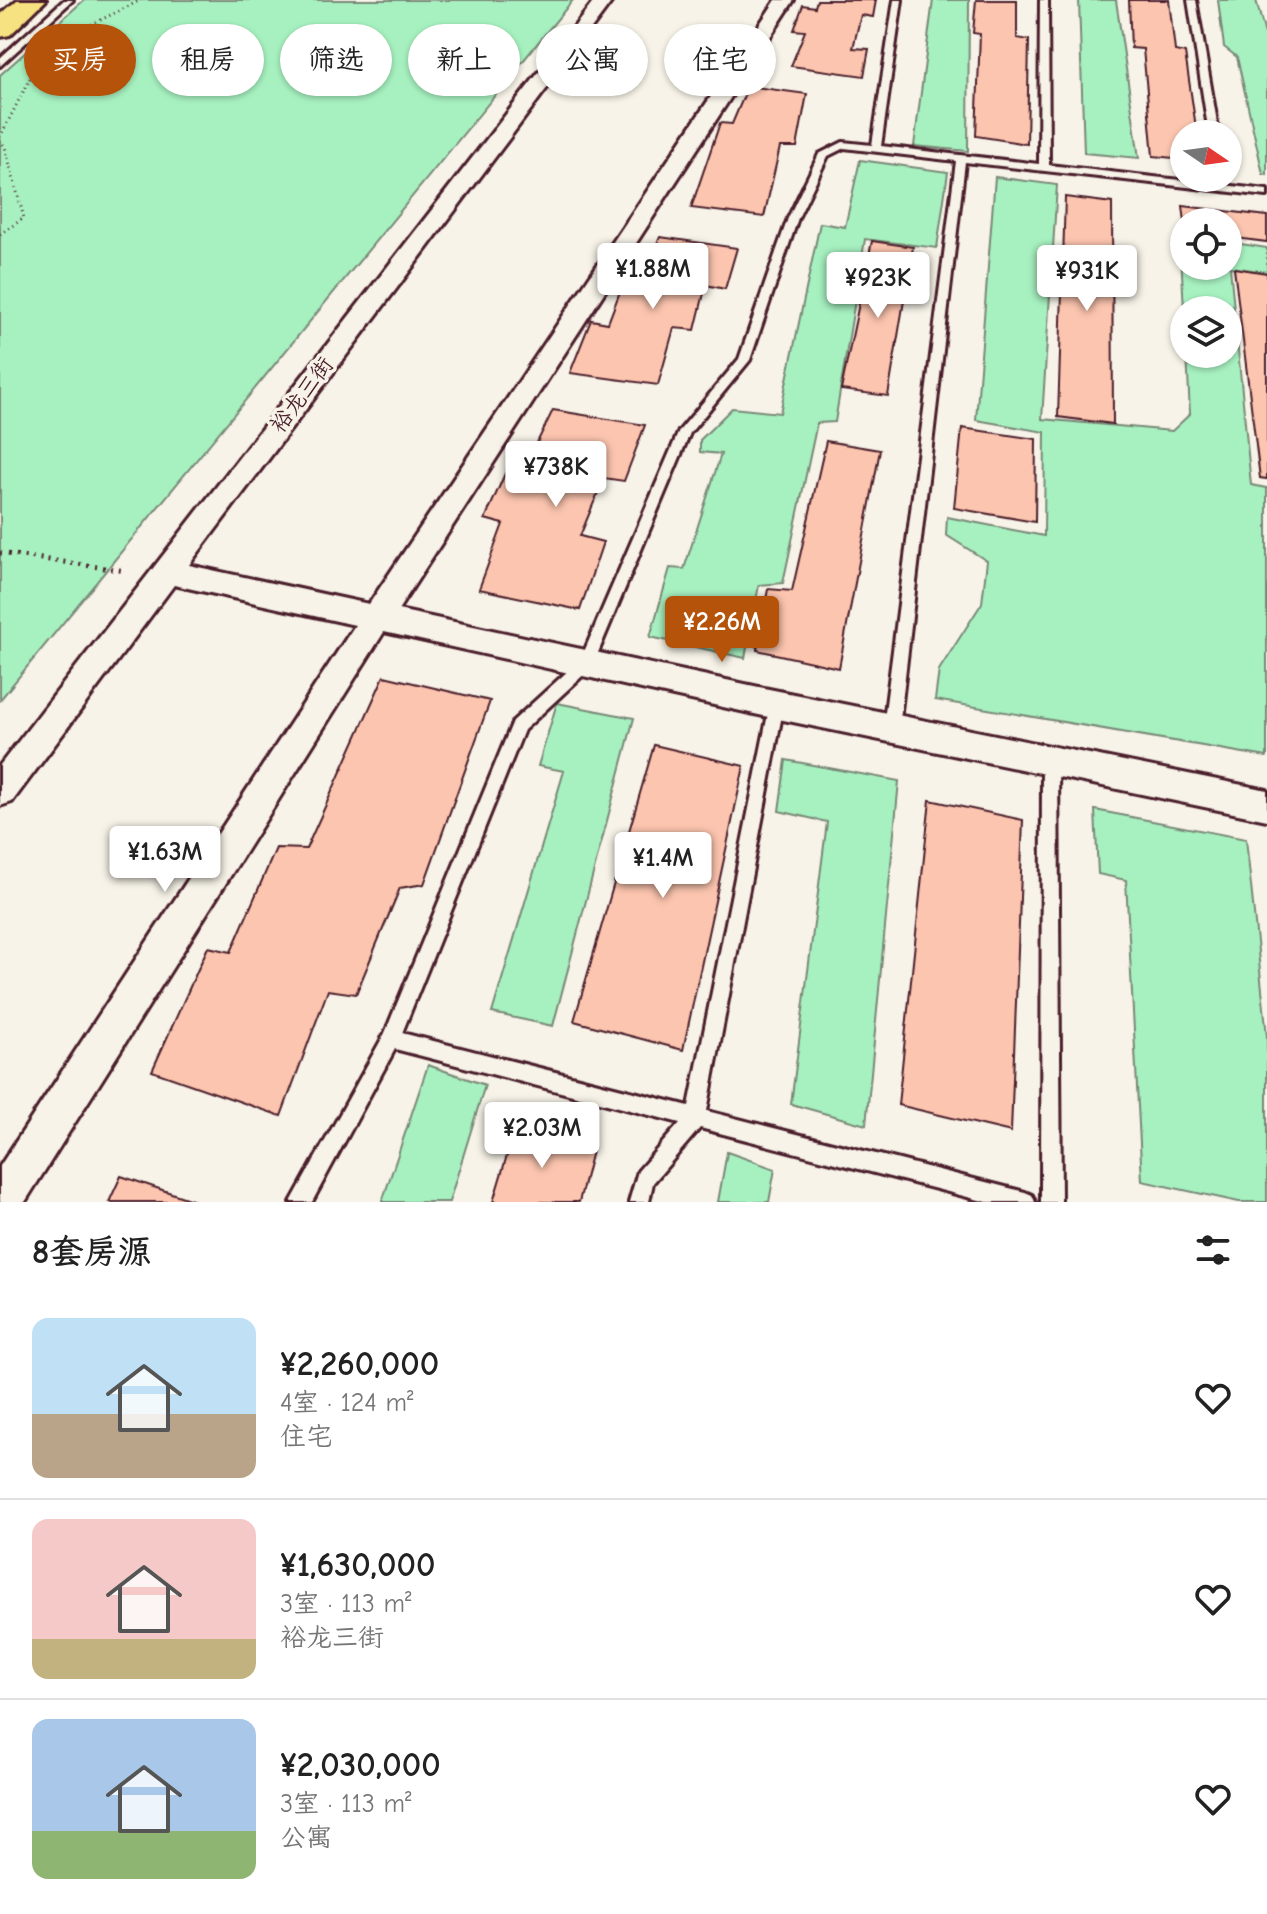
<!DOCTYPE html>
<html lang="zh">
<meta charset="utf-8">
<style>
body{margin:0;font-family:"Comic Neue","LXGW WenKai TC",sans-serif;background:#f2f2f2;color:#222;height:100vh;display:flex;flex-direction:column;font-size:30px;white-space:nowrap}
*{box-sizing:border-box;margin:0}
p{font-size:26px;color:#767676}
.icon{flex:none;width:44px;height:44px;fill:none;stroke:currentColor;stroke-width:2;stroke-linecap:round;stroke-linejoin:round}
.map{position:relative;height:1202px;overflow:hidden}
.panel{display:flex;flex-direction:column;background:#fff;flex:1}
.panel>*{flex:none}
.guide{position:absolute;left:24px;top:24px;width:800px;height:72px;display:flex;gap:16px}
.needle{width:52px;rotate:103deg}
.tools{position:absolute;left:1170px;top:120px;display:grid;gap:16px}
.tools a{display:grid;place-items:center;width:72px;height:72px;border-radius:50%;background:#fff;box-shadow:0 2px 6px #0004;font-size:40px}
.price{position:absolute;translate:-50% -68px;padding:0 18px;border-radius:8px;background:#fff;color:#222;font-size:26px;line-height:52px;filter:drop-shadow(0 2px 4px #0008)}
.price::after{content:'';position:absolute;left:50%;top:48px;width:24px;height:18px;margin-left:-12px;background:inherit;clip-path:polygon(0 0,100% 0,50% 100%)}
.price.active{background:#b45309;color:#fff}
ul{padding:0;list-style:none}
li{display:flex;align-items:center;gap:24px;height:200px;padding:0 32px}
li+li{border-top:2px solid #e0e0e0}
li span{display:grid;place-items:center;flex:none;width:224px;height:160px;border-radius:16px;color:#555}
li>.icon{margin-inline-start:auto}
span .icon{width:96px;height:96px;fill:#fffc;stroke-width:1}
li b{font-size:34px}
h2{display:flex;justify-content:space-between;align-items:center;height:96px;padding:0 32px;font-size:34px}
.pill{padding:0 28px;border-radius:36px;background:#fff;box-shadow:0 2px 6px #0004;font-size:28px;line-height:72px}
.pill.active{background:#b45309;color:#fff}
.map>svg:first-child{display:block}
.green{fill:#a7f1c0;stroke:#788876;stroke-width:2}
.building{fill:#fcc5af;stroke:#4a1f2b;stroke-width:2}
.lines{fill:none;stroke-linecap:round;stroke-linejoin:round}
.lane-casing{stroke:#4a1f2b;stroke-width:6}
.street-casing{stroke:#4a1f2b;stroke-width:6}
.primary-casing{stroke:#4a1f2b;stroke-width:6}
.path-far1{stroke:#4a1f2b;stroke-width:3;stroke-dasharray:1 4;stroke-linecap:butt}
.path{stroke:#4a1f2b;stroke-width:5;stroke-dasharray:2 6;stroke-linecap:butt}
.lane{fill:#f7f3e8;fill-rule:evenodd}
.street{fill:#f7f3e8;fill-rule:evenodd}
.primary{fill:#f6e281;fill-rule:evenodd}
.labels{text-anchor:middle;dominant-baseline:central;stroke-width:7;stroke-linejoin:round;paint-order:stroke}
.street-label{font-size:22px;fill:#4a1f2b;stroke:#f7f3e8}
</style>
<div class="map">
<svg width="1267" height="1202" viewBox="0 0 1267 1202">
<rect width="100%" height="100%" fill="#f7f3e8"/>
<filter id="ink" filterUnits="userSpaceOnUse"><feTurbulence type="fractalNoise" baseFrequency=".0125" numOctaves="2"/><feDisplacementMap in="SourceGraphic" scale="16" xChannelSelector="R" yChannelSelector="G"/><feConvolveMatrix kernelMatrix="1 2 1 2 8 2 1 2 1" color-interpolation-filters="sRGB"/></filter>
<g filter="url(#ink)">
<!-- green -->
<g class="green">
<polygon points="84,0 573,0 0,700 0,75"/>
<polygon points="933,0 969,0 968,151 914,146"/>
<polygon points="1079,0 1116,0 1139,158 1084,153"/>
<polygon points="1218,0 1256,0 1267,42 1267,175 1263,174 1237,57 1224,47"/>
<polygon points="860,160 948,172 937,248 865,239 835,422 817,423 783,583 759,585 745,658 650,637 670,568 684,569 721,454 700,452 700,440 732,408 780,413 820,223 845,227"/>
<polygon points="995,177 1057,185 1042,419 1172,431 1190,414 1187,354 1228,354 1228,310 1184,310 1180,235 1184,236 1184,266 1228,266 1228,242 1267,248 1267,272 1230,267 1251,485 1267,488 1267,757 935,700 939,670 982,603 987,561 946,535 947,517 1044,536 1045,432 976,420"/>
<polygon points="557,703 634,718 553,1026 492,1013 564,771 538,766"/>
<polygon points="786,760 899,781 866,1125 791,1104 827,822 779,811"/>
<polygon points="1095,810 1246,839 1267,1036 1267,1202 1239,1202 1142,1181 1126,880 1098,874"/>
<polygon points="428,1065 485,1085 449,1202 382,1202"/>
<polygon points="727,1152 775,1169 769,1202 718,1202"/>
</g>
<!-- building -->
<g class="building">
<polygon points="817,0 876,0 873,17 861,15 853,48 869,49 864,76 791,66 805,31 794,30 803,5 815,7"/>
<polygon points="976,0 1017,0 1017,38 1029,40 1027,144 976,136 980,34 973,33"/>
<polygon points="1129,0 1169,0 1175,51 1185,53 1197,134 1184,134 1184,159 1153,156 1143,49 1131,48"/>
<polygon points="748,86 807,94 797,147 780,147 764,217 691,208 720,123 732,124"/>
<polygon points="1065,197 1112,203 1113,424 1058,417"/>
<polygon points="1183,206 1267,216 1267,242 1228,237 1228,222 1185,222"/>
<polygon points="660,237 737,248 725,289 706,285 695,330 674,328 658,385 570,373 591,320 608,323 627,273 643,274"/>
<polygon points="872,241 913,247 888,396 841,390"/>
<polygon points="1234,268 1267,273 1267,479 1260,478"/>
<polygon points="553,410 645,425 624,481 604,478 580,536 603,542 580,610 479,589 503,524 485,519 511,460 527,463"/>
<polygon points="962,428 1036,439 1035,522 954,508"/>
<polygon points="826,441 880,450 839,668 757,650 768,589 792,591"/>
<polygon points="384,676 490,701 424,884 400,888 356,994 328,990 281,1116 152,1071 208,947 231,952 276,848 306,849"/>
<polygon points="654,745 744,766 683,1050 574,1021"/>
<polygon points="930,800 1023,820 1011,1132 898,1105"/>
<polygon points="516,1125 592,1151 579,1202 493,1202"/>
<polygon points="121,1176 198,1202 109,1202"/>
</g>
<g class="lines">
<!-- lane casing -->
<g class="lane-casing">
<g id="lane">
<polygon points="64,0 73,0 0,66 0,58"/>
<polygon points="894,0 902,0 881,146 1039,164 1040,0 1048,0 1049,165 1267,190 1267,196 965,162 899,728 896,733 891,735 886,733 883,728 956,161 844,148 828,156 798,218 750,360 690,433 592,667 524,730 402,1033 689,1106 770,704 772,699 777,698 782,699 784,704 707,1111 1025,1192 1032,1195 1035,1202 987,1202 700,1128 653,1183 649,1202 629,1202 638,1171 680,1123 395,1049 312,1202 291,1202 385,1033 513,721 581,659 679,431 739,359 788,218 819,154 843,142 872,145"/>
<polygon points="1188,0 1196,0 1219,134 1209,134"/>
<polygon points="1050,754 1055,756 1058,761 1061,1202 1041,1202 1042,761 1045,756"/>
</g>
</g>
<!-- street casing -->
<g class="street-casing">
<polygon id="street" points="595,0 613,0 189,565 369,604 776,0 794,0 398,610 759,687 1267,790 1267,820 759,715 384,632 25,1202 0,1202 0,1166 355,625 174,585 12,802 0,806 0,765"/>
</g>
<!-- primary casing -->
<g class="primary-casing">
<polygon id="primary" points="17,0 46,0 10,35 0,37 0,15"/>
</g>
<!-- path-far1 -->
<g class="path-far1">
<polyline points="60,40 141,0"/>
<polyline points="0,137 41,57"/>
<polyline points="0,140 5,147 24,218 0,234"/>
</g>
<!-- path -->
<polyline class="path" points="0,553 126,571"/>
<!-- lane -->
<use href="#lane" class="lane"/>
<!-- street -->
<use href="#street" class="street"/>
<!-- primary -->
<use href="#primary" class="primary"/>
</g>
</g>
<g class="labels">
<!-- street labels -->
<g class="street-label">
<text transform="translate(302 395) rotate(-53)">裕龙三街</text>
</g>
</g>
</svg>
<div class="tools">
<a><svg class="needle" viewBox="-14 -14 28 28"><path d="M0-13l5 13h-10z" fill="#e53935"/><path d="M0 13l5-13h-10z" fill="#767676"/></svg></a>
<a><svg class="icon" aria-label="locate" viewBox="0 0 24 24"><circle cx="12" cy="12" r="6"/><path d="M12 2v4M12 18v4M2 12h4M18 12h4"/></svg></a>
<a><svg class="icon" aria-label="layers" viewBox="0 0 24 24"><path d="M12 4l9 5-9 5-9-5zM3 14l9 5 9-5"/></svg></a>
</div>
<b class="price" style="left:653px;top:311px">¥1.88M</b>
<b class="price" style="left:1087px;top:313px">¥931K</b>
<b class="price" style="left:878px;top:320px">¥923K</b>
<b class="price" style="left:556px;top:509px">¥738K</b>
<b class="price active" style="left:722px;top:664px">¥2.26M</b>
<b class="price" style="left:165px;top:894px">¥1.63M</b>
<b class="price" style="left:663px;top:900px">¥1.4M</b>
<b class="price" style="left:542px;top:1170px">¥2.03M</b>
<div class="guide">
<a class="pill active">买房</a>
<a class="pill">租房</a>
<a class="pill">筛选</a>
<a class="pill">新上</a>
<a class="pill">公寓</a>
<a class="pill">住宅</a>
</div>
</div>
<section class="panel">
<h2>8套房源<svg class="icon" aria-label="filters" viewBox="0 0 24 24"><path d="M4 7h16M4 17h16"/><circle cx="9" cy="7" r="2"/><circle cx="15" cy="17" r="2"/></svg></h2>
<ul>
<li><span style="background:linear-gradient(#bfe0f5 60%,#b9a48a 0)"><svg class="icon" aria-label="home" viewBox="0 0 24 24"><path d="M3 11l9-7 9 7M6 9v11h12V9"/></svg></span><div><b>¥2,260,000</b><p>4室 · 124 m²</p><p>住宅</p></div><svg class="icon" aria-label="heart" viewBox="0 0 24 24"><path d="M12 20l-8-8c-3-5 5-10 8-4 3-6 11-1 8 4z"/></svg></li>
<li><span style="background:linear-gradient(#f6c9c9 75%,#c2b280 0)"><svg class="icon" aria-label="home" viewBox="0 0 24 24"><path d="M3 11l9-7 9 7M6 9v11h12V9"/></svg></span><div><b>¥1,630,000</b><p>3室 · 113 m²</p><p>裕龙三街</p></div><svg class="icon" aria-label="heart" viewBox="0 0 24 24"><path d="M12 20l-8-8c-3-5 5-10 8-4 3-6 11-1 8 4z"/></svg></li>
<li><span style="background:linear-gradient(#a9c7e8 70%,#8fb573 0)"><svg class="icon" aria-label="home" viewBox="0 0 24 24"><path d="M3 11l9-7 9 7M6 9v11h12V9"/></svg></span><div><b>¥2,030,000</b><p>3室 · 113 m²</p><p>公寓</p></div><svg class="icon" aria-label="heart" viewBox="0 0 24 24"><path d="M12 20l-8-8c-3-5 5-10 8-4 3-6 11-1 8 4z"/></svg></li>
</ul>
</section>
